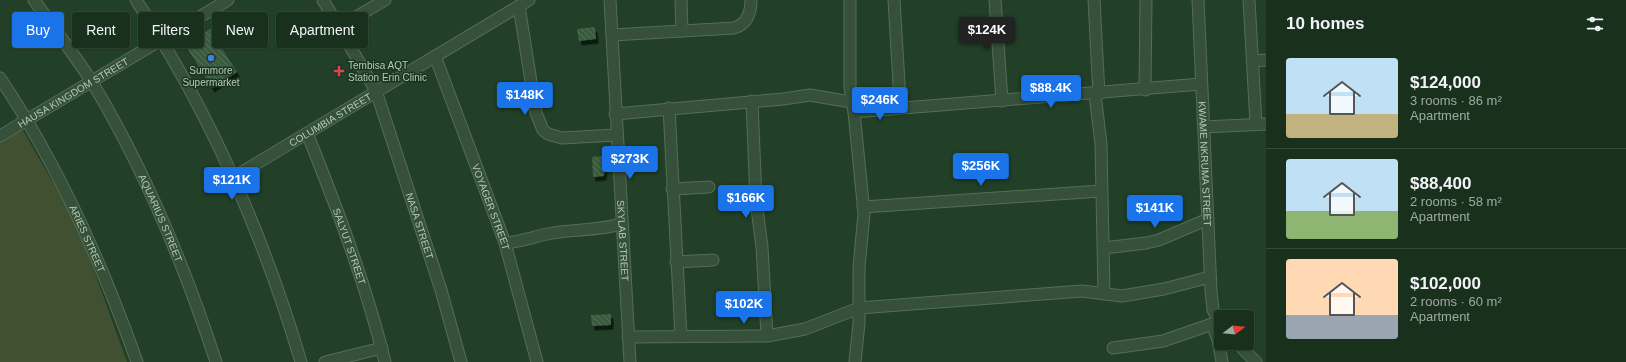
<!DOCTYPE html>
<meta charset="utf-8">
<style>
body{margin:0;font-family:Helvetica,sans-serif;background:#263c2a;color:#f1f3f6;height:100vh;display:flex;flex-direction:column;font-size:15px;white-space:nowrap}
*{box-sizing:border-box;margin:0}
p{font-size:13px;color:#9fa9a4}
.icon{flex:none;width:22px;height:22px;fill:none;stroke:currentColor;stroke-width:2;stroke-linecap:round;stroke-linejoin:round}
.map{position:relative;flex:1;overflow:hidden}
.panel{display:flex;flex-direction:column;background:#19301d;width:360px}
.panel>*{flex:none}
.banner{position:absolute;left:12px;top:12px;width:380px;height:36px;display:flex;gap:8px}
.needle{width:26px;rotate:74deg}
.controls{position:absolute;left:1214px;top:310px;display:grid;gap:8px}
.controls a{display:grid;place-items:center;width:40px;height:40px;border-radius:4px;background:#19301d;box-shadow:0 1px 3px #0004,0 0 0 1px #374b3b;font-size:20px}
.price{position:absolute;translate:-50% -34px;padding:0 9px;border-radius:4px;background:#1a73e8;color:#fff;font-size:13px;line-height:26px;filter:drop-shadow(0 1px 2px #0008)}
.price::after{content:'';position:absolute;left:50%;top:24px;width:12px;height:9px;margin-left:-6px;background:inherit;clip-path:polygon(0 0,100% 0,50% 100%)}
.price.on{background:#222;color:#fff}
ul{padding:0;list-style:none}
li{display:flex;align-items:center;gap:12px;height:100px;padding:0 20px}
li+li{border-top:1px solid #374b3b}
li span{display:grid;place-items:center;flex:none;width:112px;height:80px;border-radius:4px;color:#555}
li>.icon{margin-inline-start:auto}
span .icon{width:48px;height:48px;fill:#fffc;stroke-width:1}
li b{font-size:17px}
h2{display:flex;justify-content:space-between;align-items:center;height:48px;padding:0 20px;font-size:17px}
.tag{padding:0 14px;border-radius:4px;background:#19301d;box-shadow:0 1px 3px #0004,0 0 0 1px #374b3b;font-size:14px;line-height:36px}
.tag.on{background:#1a73e8;color:#fff}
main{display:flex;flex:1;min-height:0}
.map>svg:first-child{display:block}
.garden{fill:#415030}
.building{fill:url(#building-back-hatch);filter:url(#shadow)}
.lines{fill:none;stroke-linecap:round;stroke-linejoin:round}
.minor-casing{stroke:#546e59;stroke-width:13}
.minor{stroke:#36503a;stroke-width:11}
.shop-dot{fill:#3f7fe0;stroke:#1b3520;stroke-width:1.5}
.health-dot{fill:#e0444e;stroke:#1b3520;stroke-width:1.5}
.labels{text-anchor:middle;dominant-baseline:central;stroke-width:3;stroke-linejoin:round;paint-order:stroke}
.poi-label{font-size:10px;fill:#b2cbb7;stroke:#1b3520;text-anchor:start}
.street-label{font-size:10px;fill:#b2cbb7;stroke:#1b3520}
</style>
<main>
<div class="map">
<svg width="1266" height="362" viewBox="0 0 1266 362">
<defs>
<pattern id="building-back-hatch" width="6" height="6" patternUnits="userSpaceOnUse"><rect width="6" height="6" fill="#385c3e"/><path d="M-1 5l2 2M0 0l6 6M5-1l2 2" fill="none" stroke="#527258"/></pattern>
<filter id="shadow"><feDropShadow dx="2.5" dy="4.5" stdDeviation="0" flood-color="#0009"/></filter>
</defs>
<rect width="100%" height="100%" fill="#214027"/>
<!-- garden -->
<polygon class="garden" points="21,127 78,226 127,362 0,362 0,141"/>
<!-- building -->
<g class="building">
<polygon points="595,27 596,39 579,41 577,29"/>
<polygon points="210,29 237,72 212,88 185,45"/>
<polygon points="603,156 603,160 606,159 604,176 593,177 592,157"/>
<polygon points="611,314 611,325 592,326 591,315"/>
</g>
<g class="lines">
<!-- minor casing -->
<g class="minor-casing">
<g id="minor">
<path id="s1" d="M34,0C53,27 74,54 92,82C145,170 184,264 216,362"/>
<path d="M136,0C210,112 263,234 301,362"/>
<path id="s2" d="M323,0L376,91L441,290L461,362"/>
<path id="s3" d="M610,0L630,362"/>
<polyline points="681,0 682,31"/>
<polyline points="850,0 850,88 854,112 864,213 859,268 859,323 855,362"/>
<polyline points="894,0 900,100 903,107"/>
<polyline points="995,0 1002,101"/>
<polyline points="1094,0 1099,94"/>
<path id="s4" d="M1198,0L1211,291L1213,310L1221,325"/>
<polyline points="1249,0 1256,124"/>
<polyline points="519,6 536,113 543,130 548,134 562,138 616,135"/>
<polyline points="339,27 385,0"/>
<path d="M612,35L734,28C747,24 751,13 751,0"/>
<path id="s5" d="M435,56L505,243L537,362"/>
<polyline points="1253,61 1266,60"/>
<path id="s6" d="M0,78C59,166 102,263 137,362"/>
<polyline points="1145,90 1146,0"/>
<polyline points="1095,94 1101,144 1104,294"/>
<polyline points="752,101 756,201 762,247 767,336"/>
<polyline points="669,108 681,336"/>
<polyline points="854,112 1201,84"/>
<polyline points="615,114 783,99 810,95 851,102"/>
<polyline points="1204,127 1266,124"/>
<path id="s7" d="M307,133C337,208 366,284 385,362"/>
<path id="s8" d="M0,136L228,0"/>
<path id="s9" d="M234,177L529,0"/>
<polyline points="672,189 709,187"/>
<polyline points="863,207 1101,191"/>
<path d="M505,243C520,242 533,237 547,234C572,229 597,231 621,224"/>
<polyline points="1104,248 1146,243 1159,240 1208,219"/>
<polyline points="676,262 713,260"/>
<polyline points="1212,324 1218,340 1222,362"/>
<polyline points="628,337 767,336 805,329 859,308 1082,291 1122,296 1164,289 1210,277"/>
<polyline points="1237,343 1256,362"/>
<polyline points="1113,348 1163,341 1218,322"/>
<polyline points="325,362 382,348"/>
</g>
</g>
<!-- minor -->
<use href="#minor" class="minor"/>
</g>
<!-- markers -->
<circle class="shop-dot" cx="211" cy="58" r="4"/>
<path class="health-dot" d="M337 65h4v4h4v4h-4v4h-4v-4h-4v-4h4z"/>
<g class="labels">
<!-- poi labels -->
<g class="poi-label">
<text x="348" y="65">Tembisa AQT<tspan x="348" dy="12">Station Erin Clinic</tspan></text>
<text x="211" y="70" text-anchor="middle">Summore<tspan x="211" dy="12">Supermarket</tspan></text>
</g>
<!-- street labels -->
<g class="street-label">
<text stroke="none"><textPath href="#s8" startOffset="85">HAUSA KINGDOM STREET</textPath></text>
<text stroke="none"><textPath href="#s9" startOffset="112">COLUMBIA STREET</textPath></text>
<text stroke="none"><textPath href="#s4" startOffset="164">KWAME NKRUMA STREET</textPath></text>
<text stroke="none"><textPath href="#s5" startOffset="161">VOYAGER STREET</textPath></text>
<text stroke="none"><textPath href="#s1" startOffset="253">AQUARIUS STREET</textPath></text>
<text stroke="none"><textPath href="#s2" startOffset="247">NASA STREET</textPath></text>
<text stroke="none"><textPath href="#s6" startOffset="183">ARIES STREET</textPath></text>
<text stroke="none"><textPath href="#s3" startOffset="241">SKYLAB STREET</textPath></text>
<text stroke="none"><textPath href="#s7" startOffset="121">SALYUT STREET</textPath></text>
</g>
</g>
</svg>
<div class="controls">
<a><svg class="needle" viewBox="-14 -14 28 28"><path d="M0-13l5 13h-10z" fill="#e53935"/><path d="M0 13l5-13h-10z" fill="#9fa9a4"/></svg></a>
</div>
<b class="price on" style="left:987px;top:51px">$124K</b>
<b class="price" style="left:1051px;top:109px">$88.4K</b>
<b class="price" style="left:525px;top:116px">$148K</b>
<b class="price" style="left:880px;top:121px">$246K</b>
<b class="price" style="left:630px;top:180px">$273K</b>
<b class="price" style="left:981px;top:187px">$256K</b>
<b class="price" style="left:232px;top:201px">$121K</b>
<b class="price" style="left:746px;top:219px">$166K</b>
<b class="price" style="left:1155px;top:229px">$141K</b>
<b class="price" style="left:744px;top:325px">$102K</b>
<div class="banner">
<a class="tag on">Buy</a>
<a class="tag">Rent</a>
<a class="tag">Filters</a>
<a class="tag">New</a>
<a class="tag">Apartment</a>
</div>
</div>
<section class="panel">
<h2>10 homes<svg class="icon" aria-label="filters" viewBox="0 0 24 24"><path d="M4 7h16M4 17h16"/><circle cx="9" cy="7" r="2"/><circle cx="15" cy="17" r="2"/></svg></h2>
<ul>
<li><span style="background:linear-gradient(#bfe0f5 70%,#c2b280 0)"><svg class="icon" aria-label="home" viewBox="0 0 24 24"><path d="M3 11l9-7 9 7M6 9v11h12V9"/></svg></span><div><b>$124,000</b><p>3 rooms · 86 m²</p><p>Apartment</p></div></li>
<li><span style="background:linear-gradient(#bfe0f5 65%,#8fb573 0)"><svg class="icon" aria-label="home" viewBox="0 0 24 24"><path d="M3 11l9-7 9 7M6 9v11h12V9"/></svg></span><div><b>$88,400</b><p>2 rooms · 58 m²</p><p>Apartment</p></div></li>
<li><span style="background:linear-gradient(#ffd9b3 70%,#9aa5b1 0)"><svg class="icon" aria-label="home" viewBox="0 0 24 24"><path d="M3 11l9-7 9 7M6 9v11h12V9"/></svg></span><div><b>$102,000</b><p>2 rooms · 60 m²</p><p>Apartment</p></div></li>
</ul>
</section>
</main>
